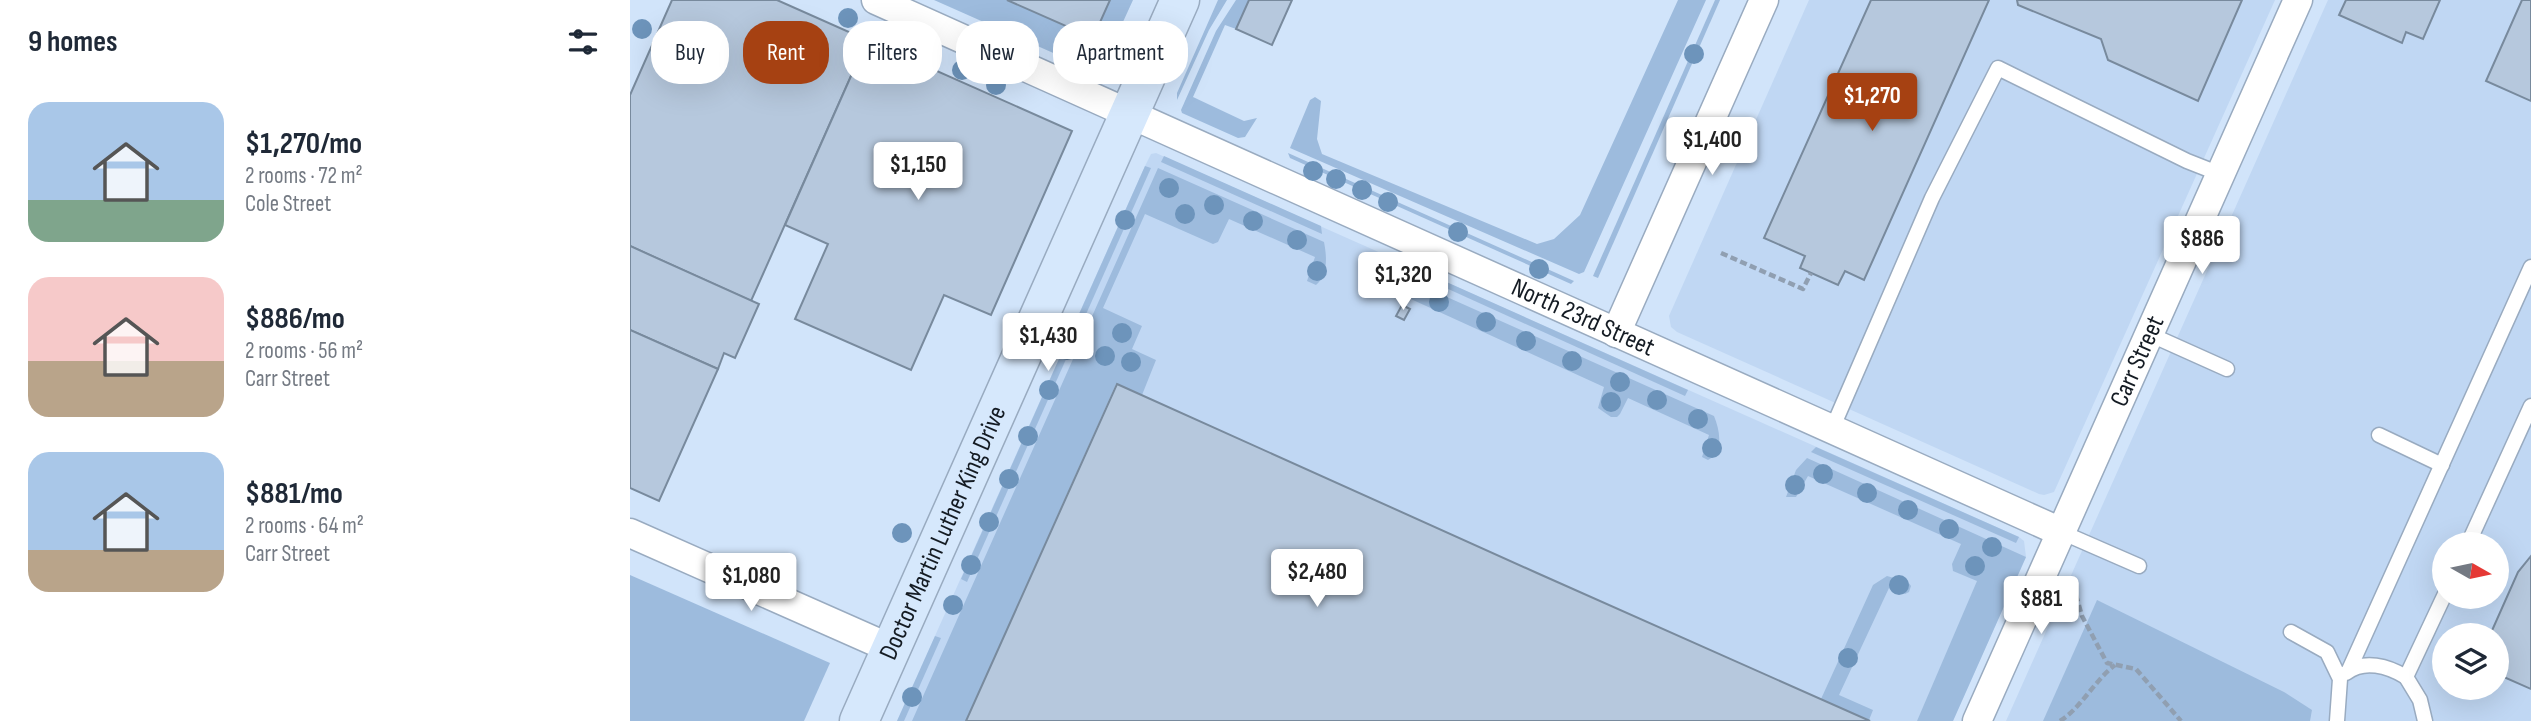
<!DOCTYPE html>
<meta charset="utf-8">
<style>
body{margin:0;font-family:"Sofia Sans Condensed",sans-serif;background:#f2f2f3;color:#1f2937;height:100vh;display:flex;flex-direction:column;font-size:26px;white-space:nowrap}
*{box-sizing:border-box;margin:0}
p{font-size:23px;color:#747a83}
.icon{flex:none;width:38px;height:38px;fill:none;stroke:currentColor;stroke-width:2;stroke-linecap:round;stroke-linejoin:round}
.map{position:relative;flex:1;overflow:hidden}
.panel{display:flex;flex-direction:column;background:#fff;width:630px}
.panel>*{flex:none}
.banner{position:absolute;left:21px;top:21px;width:665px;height:63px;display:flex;gap:14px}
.needle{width:46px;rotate:99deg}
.tools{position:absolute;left:1802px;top:532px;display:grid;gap:14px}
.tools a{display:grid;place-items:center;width:77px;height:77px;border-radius:50%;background:#fff;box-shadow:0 7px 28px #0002;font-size:35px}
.price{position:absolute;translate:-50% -60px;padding:0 16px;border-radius:7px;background:#fff;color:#222;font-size:23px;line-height:46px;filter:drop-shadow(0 2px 4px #0008)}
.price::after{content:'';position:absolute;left:50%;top:42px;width:21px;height:16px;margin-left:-10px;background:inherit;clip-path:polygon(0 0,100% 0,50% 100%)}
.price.selected{background:#a64112;color:#fff}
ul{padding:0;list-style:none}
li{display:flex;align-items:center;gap:21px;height:175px;padding:0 28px}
li span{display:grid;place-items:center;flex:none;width:196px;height:140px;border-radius:21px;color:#555}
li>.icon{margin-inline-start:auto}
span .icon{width:84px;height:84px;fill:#fffc;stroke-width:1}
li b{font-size:30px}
h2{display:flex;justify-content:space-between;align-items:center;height:84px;padding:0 28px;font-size:30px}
.tag{padding:0 24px;border-radius:28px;background:#fff;box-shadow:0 7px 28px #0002;font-size:24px;line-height:63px}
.tag.selected{background:#a64112;color:#fff}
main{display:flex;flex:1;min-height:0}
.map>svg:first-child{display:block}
.built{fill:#c0d7f3;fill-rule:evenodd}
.green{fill:#9dbbdd}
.building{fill:#b6c8dd;stroke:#788a9d;stroke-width:2}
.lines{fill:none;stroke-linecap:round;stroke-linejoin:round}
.lane-casing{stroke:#99abc0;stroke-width:17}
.street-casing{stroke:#99abc0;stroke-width:31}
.secondary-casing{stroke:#99abc0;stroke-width:41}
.path{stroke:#909fb1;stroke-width:4.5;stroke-dasharray:7 3.5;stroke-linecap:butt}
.lane{stroke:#fff;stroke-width:14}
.street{stroke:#fff;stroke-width:28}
.secondary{stroke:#d6e8fc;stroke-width:38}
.tree{fill:#6d94bb}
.labels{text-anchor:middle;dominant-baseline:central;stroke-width:6;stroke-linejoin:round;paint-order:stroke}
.street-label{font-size:26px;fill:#141b23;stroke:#e5f1fe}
</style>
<main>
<section class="panel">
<h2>9 homes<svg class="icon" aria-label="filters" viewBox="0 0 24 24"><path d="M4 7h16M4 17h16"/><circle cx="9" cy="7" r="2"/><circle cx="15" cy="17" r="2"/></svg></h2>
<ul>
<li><span style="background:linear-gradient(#a9c7e8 70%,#7fa58c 0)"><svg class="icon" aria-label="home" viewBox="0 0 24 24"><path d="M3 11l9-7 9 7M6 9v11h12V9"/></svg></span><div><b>$1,270/mo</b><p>2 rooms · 72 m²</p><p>Cole Street</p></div></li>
<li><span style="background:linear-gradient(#f6c9c9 60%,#b9a48a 0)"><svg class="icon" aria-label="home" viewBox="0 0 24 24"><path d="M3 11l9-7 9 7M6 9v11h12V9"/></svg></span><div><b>$886/mo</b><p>2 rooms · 56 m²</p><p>Carr Street</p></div></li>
<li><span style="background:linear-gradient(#a9c7e8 70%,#b9a48a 0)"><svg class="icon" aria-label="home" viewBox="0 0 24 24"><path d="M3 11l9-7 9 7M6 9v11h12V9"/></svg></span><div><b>$881/mo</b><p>2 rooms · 64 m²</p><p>Carr Street</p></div></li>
</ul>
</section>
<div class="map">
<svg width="1901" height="721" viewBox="0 0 1901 721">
<rect width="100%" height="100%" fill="#d1e4fa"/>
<!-- built -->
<g class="built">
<polygon points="1179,0 1645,0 1424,492 1414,495 1409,494 1047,332 1041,327 1039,316"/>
<path d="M1698,0H1901V721H1376ZM1815,544H1867V597H1815ZM1815,635H1867V688H1815Z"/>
<polygon points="526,153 1389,537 1394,541 1396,557 1323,721 267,721 515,166 521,154"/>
</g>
<!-- green -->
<g class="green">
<polygon points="304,0 377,0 462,38 480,0 503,0 487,35 476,43 464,71"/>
<polygon points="588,0 597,0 579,30 547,100 547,93"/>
<polygon points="606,0 619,0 606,29 595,25 563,97 614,121 627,118 615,137 608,138 552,113 551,110 586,31"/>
<polygon points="1048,0 1076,0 954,272 949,274 660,148 680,100 685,97 691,101 687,139 692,154 907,244 924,239 950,215"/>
<polygon points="1085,0 1090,0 968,278 963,276"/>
<polygon points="658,153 944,281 941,284 660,158"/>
<polygon points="534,156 691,226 692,234 531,162"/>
<polygon points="515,166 521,168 337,582 331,579"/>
<path d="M528,168L694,242C697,257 698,275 686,285L677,281L685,257L599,219L588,242L583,244L515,214L473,308L512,326L502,349L526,360L512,395L486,384L336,721H282Z"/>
<polygon points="812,280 1058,390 1055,396 805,283"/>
<path d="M790,285L1084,416C1090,431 1094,451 1078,460L1072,457L1079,435L998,398L990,414L987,417H981L968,408L974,387L772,295Z"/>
<polygon points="1186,447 1389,537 1386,543 1181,452"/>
<polygon points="1177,458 1396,557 1323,721 1287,721 1347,581 1323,571 1322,564 1331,544 1178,476 1166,497 1156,497 1166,470"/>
<polygon points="0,575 200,663 174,721 0,721"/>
<polygon points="1257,576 1278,582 1281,586 1279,592 1275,594 1259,588 1209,695 1243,710 1239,720 1191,699 1243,585"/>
<polygon points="1467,600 1654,692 1682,710 1680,721 1413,721"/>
<polygon points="305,636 311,638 274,721 267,721"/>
</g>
<!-- building -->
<g class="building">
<polygon points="42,0 147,0 237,40 121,301 0,246 0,95"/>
<polygon points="377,0 480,0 463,38"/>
<polygon points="619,0 662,0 642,45 606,29"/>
<polygon points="1241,0 1359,0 1234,280 1215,271 1208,285 1170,268 1175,256 1134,238"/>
<polygon points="1387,0 1612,0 1568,101 1478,60 1471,39 1388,5"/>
<polygon points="1716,0 1810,0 1793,39 1776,32 1772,43 1709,15"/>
<polygon points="1892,0 1901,0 1901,101 1856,81"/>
<polygon points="237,40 442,131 361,315 314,295 281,370 165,319 198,244 155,225"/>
<polygon points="0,246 129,304 105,358 94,353 88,369 0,330"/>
<polygon points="772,305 780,309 774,320 766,316"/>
<polygon points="0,330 88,369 29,501 0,488"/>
<polygon points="487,384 907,573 1240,721 336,721"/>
<polygon points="1901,556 1901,689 1867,674 1867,635 1860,635 1888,572"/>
</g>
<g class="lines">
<!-- lane casing -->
<g class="lane-casing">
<g id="lane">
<polyline points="1519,334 1597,369"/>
<polyline points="1202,429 1302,198 1368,68 1557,161 1590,174"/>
<polyline points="1749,435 1812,465"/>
<polyline points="1431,532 1509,566"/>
<polyline points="1838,544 1901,406"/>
<polyline points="1661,632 1697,652 1710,679 1707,721"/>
<polyline points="1719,670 1901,267"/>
<path d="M1716,673C1734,659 1758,666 1776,677"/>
<polyline points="1795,721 1790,700 1776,677 1815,594"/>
</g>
</g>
<!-- street casing -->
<g class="street-casing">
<g id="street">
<path id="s1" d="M246,0L1431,532"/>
<polyline points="986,333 1134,0"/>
<polyline points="0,533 262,649"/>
<path id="s2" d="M1347,721L1668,0"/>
</g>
</g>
<!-- secondary casing -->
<g class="secondary-casing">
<g id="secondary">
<path id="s3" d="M229,721L550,0"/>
</g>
</g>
<!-- path -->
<g class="path">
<polyline points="1091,253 1173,289 1181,273"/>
<polyline points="1446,595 1452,616 1477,663 1506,669 1551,721"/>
<path d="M1430,721C1452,707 1464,681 1485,665"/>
</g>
<!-- lane -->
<use href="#lane" class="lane"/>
<!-- street -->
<use href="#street" class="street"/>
<!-- secondary -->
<use href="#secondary" class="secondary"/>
</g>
<!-- trees -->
<g class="tree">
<circle cx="218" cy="18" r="10"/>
<circle cx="12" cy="29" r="10"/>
<circle cx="289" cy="51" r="10"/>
<circle cx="1064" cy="54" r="10"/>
<circle cx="332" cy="70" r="10"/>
<circle cx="366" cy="85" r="10"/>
<circle cx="683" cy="171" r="10"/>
<circle cx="706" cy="179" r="10"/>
<circle cx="539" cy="188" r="10"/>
<circle cx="732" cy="190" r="10"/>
<circle cx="758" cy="202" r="10"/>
<circle cx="584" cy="205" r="10"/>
<circle cx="555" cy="214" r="10"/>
<circle cx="495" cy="220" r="10"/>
<circle cx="623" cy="221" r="10"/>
<circle cx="828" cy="232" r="10"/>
<circle cx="667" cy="240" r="10"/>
<circle cx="909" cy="269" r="10"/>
<circle cx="687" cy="271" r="10"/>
<circle cx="809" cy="302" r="10"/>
<circle cx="856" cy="322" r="10"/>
<circle cx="492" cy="333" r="10"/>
<circle cx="896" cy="341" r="10"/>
<circle cx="437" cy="350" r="10"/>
<circle cx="475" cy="356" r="10"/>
<circle cx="942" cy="361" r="10"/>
<circle cx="501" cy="362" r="10"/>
<circle cx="990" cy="382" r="10"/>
<circle cx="419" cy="390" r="10"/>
<circle cx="1027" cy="400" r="10"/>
<circle cx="981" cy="402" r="10"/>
<circle cx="1068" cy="419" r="10"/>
<circle cx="398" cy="436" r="10"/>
<circle cx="1082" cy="448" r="10"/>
<circle cx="1193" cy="474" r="10"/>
<circle cx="379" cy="479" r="10"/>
<circle cx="1165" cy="485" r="10"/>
<circle cx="1237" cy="493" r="10"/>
<circle cx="1278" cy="510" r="10"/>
<circle cx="359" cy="522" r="10"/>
<circle cx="1319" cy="529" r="10"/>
<circle cx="272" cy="533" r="10"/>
<circle cx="1362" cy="547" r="10"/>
<circle cx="341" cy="565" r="10"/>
<circle cx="1345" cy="566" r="10"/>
<circle cx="1269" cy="585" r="10"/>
<circle cx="323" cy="605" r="10"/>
<circle cx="1218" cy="658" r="10"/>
<circle cx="282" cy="697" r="10"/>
</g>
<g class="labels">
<!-- street labels -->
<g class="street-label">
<text stroke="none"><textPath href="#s1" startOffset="775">North 23rd Street</textPath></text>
<text stroke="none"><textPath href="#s2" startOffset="394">Carr Street</textPath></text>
<text stroke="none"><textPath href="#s3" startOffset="206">Doctor Martin Luther King Drive</textPath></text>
</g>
</g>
</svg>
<div class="tools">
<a><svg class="needle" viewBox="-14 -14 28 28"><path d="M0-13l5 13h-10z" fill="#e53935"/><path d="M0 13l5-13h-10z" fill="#747a83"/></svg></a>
<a><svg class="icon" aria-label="layers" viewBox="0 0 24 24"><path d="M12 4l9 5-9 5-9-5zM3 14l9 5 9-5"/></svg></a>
</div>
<b class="price selected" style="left:1242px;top:133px">$1,270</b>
<b class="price" style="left:1082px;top:177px">$1,400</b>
<b class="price" style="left:288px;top:202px">$1,150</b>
<b class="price" style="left:1572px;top:276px">$886</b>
<b class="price" style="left:773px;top:312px">$1,320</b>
<b class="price" style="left:418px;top:373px">$1,430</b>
<b class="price" style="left:687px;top:609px">$2,480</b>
<b class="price" style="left:121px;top:613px">$1,080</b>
<b class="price" style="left:1411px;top:636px">$881</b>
<div class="banner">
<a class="tag">Buy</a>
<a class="tag selected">Rent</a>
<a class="tag">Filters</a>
<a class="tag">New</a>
<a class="tag">Apartment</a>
</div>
</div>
</main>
